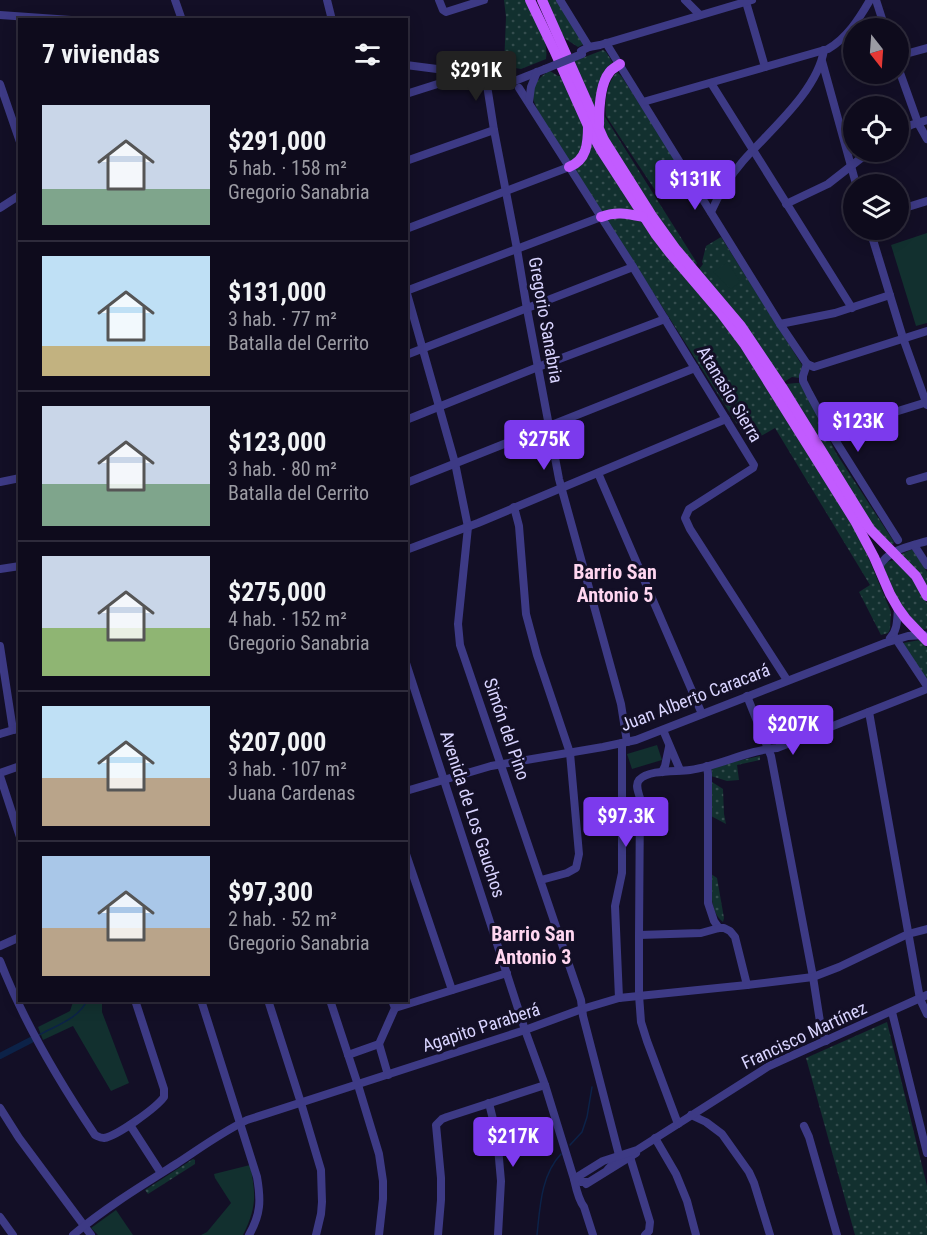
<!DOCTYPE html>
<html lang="es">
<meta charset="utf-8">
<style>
body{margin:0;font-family:"Roboto Condensed",sans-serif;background:#1c1929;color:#f1f3f6;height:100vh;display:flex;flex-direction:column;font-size:22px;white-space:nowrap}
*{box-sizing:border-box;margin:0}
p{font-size:20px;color:#9b9ba3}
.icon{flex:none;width:33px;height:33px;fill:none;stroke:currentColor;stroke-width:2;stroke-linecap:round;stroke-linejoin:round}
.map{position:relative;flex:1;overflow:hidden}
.sheet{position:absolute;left:18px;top:18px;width:390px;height:984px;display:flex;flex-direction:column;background:#0e0b1c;border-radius:0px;box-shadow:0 3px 15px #0003,0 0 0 2px #2e2b3b}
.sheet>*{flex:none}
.needle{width:39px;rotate:163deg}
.tools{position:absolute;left:843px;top:18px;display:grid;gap:12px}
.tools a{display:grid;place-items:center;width:66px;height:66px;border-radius:50%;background:#0e0b1c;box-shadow:0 3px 15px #0003,0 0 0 2px #2e2b3b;font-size:30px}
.price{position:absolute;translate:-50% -51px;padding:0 14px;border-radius:6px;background:#7c3aed;color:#fff;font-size:20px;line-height:39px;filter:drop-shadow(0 2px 3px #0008)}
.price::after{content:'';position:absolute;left:50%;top:36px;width:18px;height:14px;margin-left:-9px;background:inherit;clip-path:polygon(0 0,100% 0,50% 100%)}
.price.current{background:#222;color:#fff}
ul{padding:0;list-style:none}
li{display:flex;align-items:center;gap:18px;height:150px;padding:0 24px}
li+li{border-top:2px solid #2e2b3b}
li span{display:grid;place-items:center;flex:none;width:168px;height:120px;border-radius:0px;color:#555}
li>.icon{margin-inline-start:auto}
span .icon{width:72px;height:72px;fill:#fffc;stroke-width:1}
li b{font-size:26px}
h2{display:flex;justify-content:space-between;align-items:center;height:72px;padding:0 24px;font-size:26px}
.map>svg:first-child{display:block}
.grass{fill:url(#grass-dots)}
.green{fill:#12302f}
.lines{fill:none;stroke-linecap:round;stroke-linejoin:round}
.stream{stroke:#0c2248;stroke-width:1.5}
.canal{stroke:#0c2248;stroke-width:6}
.minor{stroke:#3d3a85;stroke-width:8}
.major{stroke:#c25bff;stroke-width:10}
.minor-bridge{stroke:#3d3a85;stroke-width:8}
.labels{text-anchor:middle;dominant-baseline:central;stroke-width:6;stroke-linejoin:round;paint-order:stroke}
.street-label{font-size:18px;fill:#d9d4ff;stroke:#130f26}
.neighbourhood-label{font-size:20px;font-weight:bold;fill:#ffd6f0;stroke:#130f26}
</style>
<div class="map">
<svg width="927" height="1235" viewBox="0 0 927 1235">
<defs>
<pattern id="grass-dots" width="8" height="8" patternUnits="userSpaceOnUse" patternTransform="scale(1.5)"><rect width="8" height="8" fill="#12302f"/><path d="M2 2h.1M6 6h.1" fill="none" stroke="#344d4e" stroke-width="1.8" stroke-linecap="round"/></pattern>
</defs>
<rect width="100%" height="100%" fill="#130f26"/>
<!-- grass -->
<g class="grass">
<path d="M504,0H526C535,18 549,38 546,59L521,69L504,66L506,17Z"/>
<polygon points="545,0 557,0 584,44 578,47 561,36"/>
<polygon points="603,50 606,52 613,63 596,114 572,62"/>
<path d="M550,71L558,76H562C570,93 590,128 583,147C581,153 575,158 571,163C564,152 533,108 533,97C532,86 540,75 550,71Z"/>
<path d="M617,72L622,77L687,178L659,196L606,116C604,102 607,82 617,72Z"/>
<polygon points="603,110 605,117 697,263 695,267 677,245 611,145 602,123"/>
<polygon points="590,139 636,211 601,211 575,170"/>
<polygon points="611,216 641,221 729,329 852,523 869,559 891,612 890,629 888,633 881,635 859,592 870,585 775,428 749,443 607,220"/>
<polygon points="721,237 802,365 800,378 792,377 784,382 698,271 703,264 702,262 706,246"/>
<polygon points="796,383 801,383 836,453 894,542 893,545 872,525 786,384"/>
<polygon points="911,550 913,550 927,572 927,586 901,554"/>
<path d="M895,560C907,572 922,587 927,604C927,612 927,622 927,629L921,630L900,604L883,566L886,562Z"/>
<polygon points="920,640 927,648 927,680 903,643"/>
<polygon points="760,756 760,760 737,765 739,780 727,781 711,776 712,768 715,766"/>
<polygon points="712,782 723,789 724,814 726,824 711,816"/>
<path d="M711,874L717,878L724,918L723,922C709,911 712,891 711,874Z"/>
<polygon points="887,1022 927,1186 927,1235 855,1235 806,1058"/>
<polygon points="193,1159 195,1160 195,1164 148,1194 145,1190"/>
</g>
<!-- green -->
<g class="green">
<polygon points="927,233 927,323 916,326 891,245"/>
<polygon points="728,262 740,282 731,289 713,272"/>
<polygon points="657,745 662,760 632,769 627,754"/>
<polygon points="73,1001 102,1001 102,1012 129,1083 111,1091 73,1026 43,1040 38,1027 70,1011 73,1002"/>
<path d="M250,1165C256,1194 257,1207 243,1235H201L207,1232L231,1203L215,1178L214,1174Z"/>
<polygon points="116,1210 133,1235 98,1235 91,1228"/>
</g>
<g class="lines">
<!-- stream -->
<g class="stream">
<path d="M39,1035C55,1026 80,1018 87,1000"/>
<polyline points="570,1145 582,1132 587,1117 592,1087"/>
<path d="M537,1235C540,1207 541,1175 561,1154"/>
</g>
<!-- canal -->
<polyline class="canal" points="0,1056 31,1040"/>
<!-- minor -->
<g class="minor">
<polyline points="175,0 182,20"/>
<polyline points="327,0 332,20"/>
<polyline points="439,0 443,10 446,12 484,0"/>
<polyline points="560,0 589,47"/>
<polyline points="685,0 700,15"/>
<polyline points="747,0 746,2 765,67"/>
<polyline points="876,0 885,28"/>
<polyline points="0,15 71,20"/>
<polyline points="606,43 780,324 807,364"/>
<polyline points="581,51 589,47 600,45 752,0"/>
<polyline points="898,56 927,48"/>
<polyline points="822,61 856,184"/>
<polyline points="406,65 468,73"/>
<polyline points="898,67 918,123 927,139"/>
<polyline points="487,76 486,79 494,130 517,249 527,309 559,479 621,704 627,742"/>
<polyline points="711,83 852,308"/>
<polyline points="0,84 20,142"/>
<polyline points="519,88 633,267 754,465 753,468 689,509 685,518 690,529 787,680"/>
<polyline points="406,94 447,81 466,77 512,82 545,69"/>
<polyline points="529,102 531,87 537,72"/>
<path d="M643,102L828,49C847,38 859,19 870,0"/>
<polyline points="898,131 911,125 927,120"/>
<polyline points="406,161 494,130"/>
<polyline points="786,204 828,184 869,152"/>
<polyline points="0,208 20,195"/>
<polyline points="898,210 927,201"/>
<path d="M711,212C719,194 730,176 743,161C769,131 817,92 824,50"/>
<polyline points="406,229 569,167"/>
<polyline points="870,230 903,338 927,405"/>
<polyline points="406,290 455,463 468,527 458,624 460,645 581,1000 583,1016 619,1155 616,1161 608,1169"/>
<polyline points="406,291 601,217"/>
<polyline points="780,324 835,313 890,295"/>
<polyline points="406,355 633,267"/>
<polyline points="807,364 803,376 803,381 809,393 830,432 898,540"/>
<polyline points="807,364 814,367 927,331"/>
<polyline points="406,420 538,367 665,319"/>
<polyline points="830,432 927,402"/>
<polyline points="598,473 702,714"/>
<polyline points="910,481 927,476"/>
<polyline points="0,482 20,478"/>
<polyline points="406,483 695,368"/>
<polyline points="514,507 519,526 526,614 537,655 570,753 579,854 576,868 567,873 541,880"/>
<polyline points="914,545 927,565"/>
<polyline points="406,550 478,523 726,419"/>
<path d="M879,567C887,550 910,546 927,541"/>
<polyline points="0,569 20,566"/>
<polyline points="894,636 927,686"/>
<path d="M890,638C898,630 897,619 898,608"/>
<polyline points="0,646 13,730"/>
<polyline points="406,663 525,1030 545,1085 574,1179 581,1182 588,1182"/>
<polyline points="747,696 771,756 813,977 821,1028 826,1041"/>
<polyline points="869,712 920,999 927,1014"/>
<polyline points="663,730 680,770"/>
<polyline points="0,734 20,728"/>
<polyline points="707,766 708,774 708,903 714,921 719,928"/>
<polyline points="662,772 665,766 669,747"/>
<polyline points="0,773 20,766"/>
<polyline points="0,776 20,837"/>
<polyline points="406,791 491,766 603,747 636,740 885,643 908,636 924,635"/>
<polyline points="406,854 452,990"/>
<polyline points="639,935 701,933 719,928 724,928 730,931 735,937 747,985"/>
<polyline points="0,946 20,937"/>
<path d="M0,961C24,1023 58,1080 95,1135C99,1137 100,1138 104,1138C117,1136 156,1108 164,1097V1089L135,1000"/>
<polyline points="619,998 615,906 622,873 622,743"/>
<path d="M201,1000L257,1177C261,1200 261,1214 249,1235"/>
<polyline points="268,1000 301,1103 321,1170 322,1202 321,1214 316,1235"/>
<polyline points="330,1000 358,1085 379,1154 383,1181 383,1199 379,1235"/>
<polyline points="395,1008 507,973"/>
<polyline points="892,1012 927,1153"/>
<polyline points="379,1044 388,1075"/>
<polyline points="348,1055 379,1044 395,1008 392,1000"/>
<polyline points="489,1103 497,1136 501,1181 498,1235"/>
<polyline points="0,1108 19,1138 91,1235"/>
<polyline points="691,1115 706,1122 722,1134 749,1172 754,1183 770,1235"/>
<path d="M678,1124L647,1041L641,1022L639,995V935L640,798C638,791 635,785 639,780C649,769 677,772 690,770C720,766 747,750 777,748L927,689"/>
<polyline points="130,1125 161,1173"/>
<polyline points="804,1126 809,1137 837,1235"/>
<polyline points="655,1138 676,1174 687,1201 696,1235"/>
<polyline points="630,1157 650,1222 649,1231 645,1235"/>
<polyline points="586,1184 636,1153"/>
<polyline points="0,1217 13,1235"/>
<path d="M73,1235C105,1208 141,1186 176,1164C199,1149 222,1132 247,1120L525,1030L582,1009L619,998L747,985L813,977L839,967L908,934L927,929"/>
<polyline points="438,1235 441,1200 441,1178 436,1125 442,1119 447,1117 545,1085"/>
<path d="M593,1235L584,1207C578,1199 576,1188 574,1179L603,1161L637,1150L769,1066L927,995"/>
</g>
<!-- major -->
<g class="major">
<polyline points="530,0 554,50 588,126 601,150 656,235 669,252 721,313 745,345 855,521 874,557 890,594 898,608 906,619 927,641"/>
<polyline points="542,0 604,140 652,216 675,248 741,326 782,387 870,529 916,576 927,596"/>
<path d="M599,125C599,112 600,84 609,73C611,69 616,67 620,64"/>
<path d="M569,167C587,160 588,143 588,126"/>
<path d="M601,217C616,211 628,214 643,217"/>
</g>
<!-- minor-bridge -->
<polyline class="minor-bridge" points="545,69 582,54"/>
</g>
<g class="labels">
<!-- street labels -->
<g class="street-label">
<text transform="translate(546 320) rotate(80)">Gregorio Sanabria</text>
<text transform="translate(730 394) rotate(59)">Atanasio Sierra</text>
<text transform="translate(695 697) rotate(-21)">Juan Alberto Caracará</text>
<text transform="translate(507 729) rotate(71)">Simón del Pino</text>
<text transform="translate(473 814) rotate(72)">Avenida de Los Gauchos</text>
<text transform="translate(481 1027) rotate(-18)">Agapito Paraberá</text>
<text transform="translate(804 1035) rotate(-25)">Francisco Martínez</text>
</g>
<!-- neighbourhood labels -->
<g class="neighbourhood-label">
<text x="615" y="572">Barrio San<tspan x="615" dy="23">Antonio 5</tspan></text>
<text x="533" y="934">Barrio San<tspan x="533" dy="23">Antonio 3</tspan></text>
</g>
</g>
</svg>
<div class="tools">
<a><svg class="needle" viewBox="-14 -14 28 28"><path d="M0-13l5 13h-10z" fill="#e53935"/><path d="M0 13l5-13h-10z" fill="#9b9ba3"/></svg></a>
<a><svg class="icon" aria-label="locate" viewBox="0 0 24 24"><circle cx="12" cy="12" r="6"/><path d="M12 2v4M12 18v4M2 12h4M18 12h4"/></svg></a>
<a><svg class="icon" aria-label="layers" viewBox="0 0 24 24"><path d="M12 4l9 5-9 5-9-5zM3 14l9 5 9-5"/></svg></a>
</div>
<b class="price current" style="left:476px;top:102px">$291K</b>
<b class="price" style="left:695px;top:211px">$131K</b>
<b class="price" style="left:858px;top:453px">$123K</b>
<b class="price" style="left:544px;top:471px">$275K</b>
<b class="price" style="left:793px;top:756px">$207K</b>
<b class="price" style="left:626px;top:848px">$97.3K</b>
<b class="price" style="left:513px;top:1168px">$217K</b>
<section class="sheet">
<h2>7 viviendas<svg class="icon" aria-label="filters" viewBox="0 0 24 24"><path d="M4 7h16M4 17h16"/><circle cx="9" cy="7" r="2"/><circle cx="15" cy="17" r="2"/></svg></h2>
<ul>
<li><span style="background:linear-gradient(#c9d6e8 70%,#7fa58c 0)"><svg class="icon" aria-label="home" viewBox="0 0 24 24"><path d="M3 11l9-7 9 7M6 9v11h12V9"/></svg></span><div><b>$291,000</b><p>5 hab. · 158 m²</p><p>Gregorio Sanabria</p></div></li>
<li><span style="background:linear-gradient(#bfe0f5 75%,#c2b280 0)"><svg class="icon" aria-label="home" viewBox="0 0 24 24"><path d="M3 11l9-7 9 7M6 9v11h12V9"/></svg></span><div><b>$131,000</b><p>3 hab. · 77 m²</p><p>Batalla del Cerrito</p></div></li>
<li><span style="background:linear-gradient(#c9d6e8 65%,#7fa58c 0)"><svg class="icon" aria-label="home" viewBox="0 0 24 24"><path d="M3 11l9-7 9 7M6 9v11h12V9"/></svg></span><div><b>$123,000</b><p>3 hab. · 80 m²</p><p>Batalla del Cerrito</p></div></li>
<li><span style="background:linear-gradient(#c9d6e8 60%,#8fb573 0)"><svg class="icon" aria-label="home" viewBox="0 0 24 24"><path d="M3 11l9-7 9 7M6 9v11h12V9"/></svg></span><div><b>$275,000</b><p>4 hab. · 152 m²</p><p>Gregorio Sanabria</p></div></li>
<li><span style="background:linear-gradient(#bfe0f5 60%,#b9a48a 0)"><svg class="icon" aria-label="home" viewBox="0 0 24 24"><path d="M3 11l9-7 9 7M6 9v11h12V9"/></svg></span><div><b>$207,000</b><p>3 hab. · 107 m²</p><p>Juana Cardenas</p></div></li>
<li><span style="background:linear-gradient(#a9c7e8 60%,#b9a48a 0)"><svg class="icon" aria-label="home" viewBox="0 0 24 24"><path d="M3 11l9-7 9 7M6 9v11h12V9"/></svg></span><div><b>$97,300</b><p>2 hab. · 52 m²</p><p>Gregorio Sanabria</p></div></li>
</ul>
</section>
</div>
